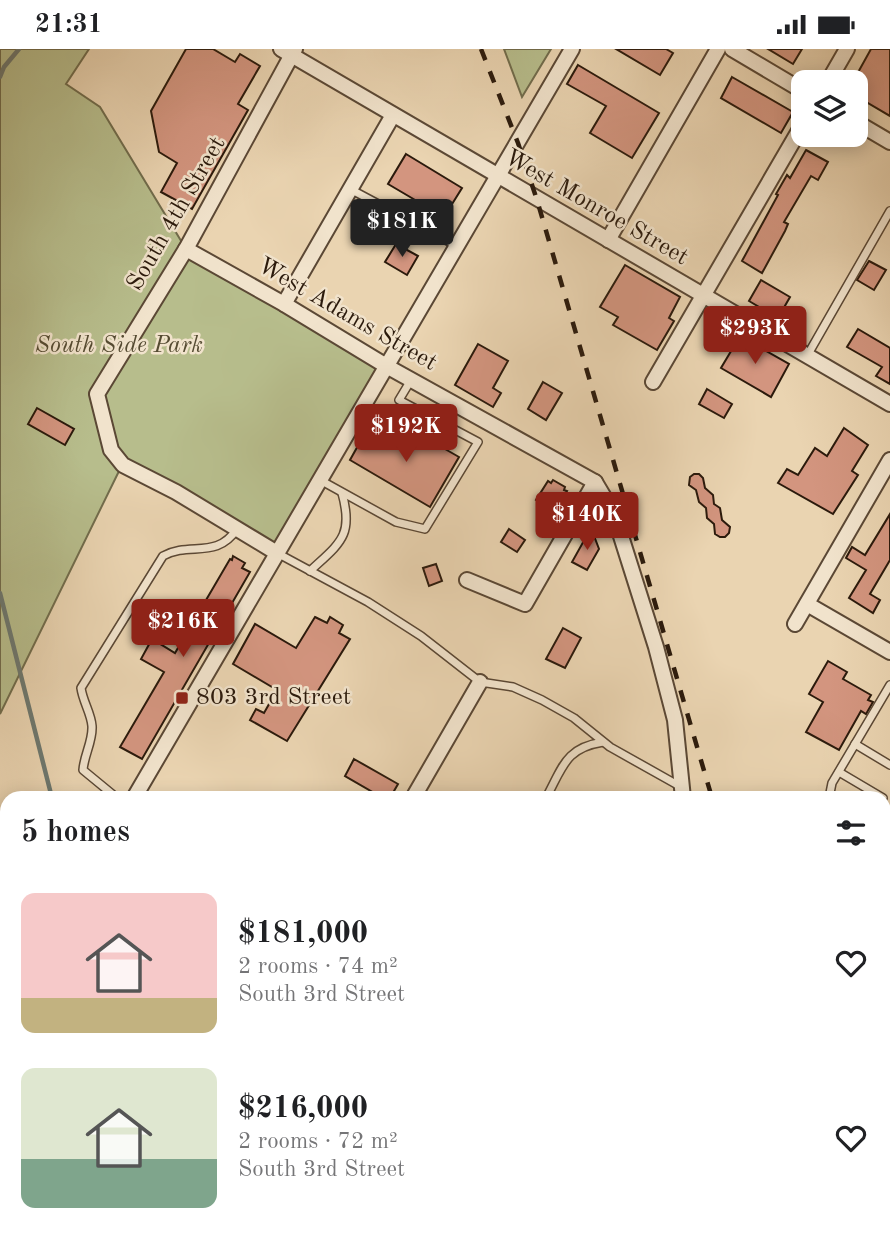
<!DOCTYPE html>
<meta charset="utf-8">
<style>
body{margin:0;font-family:"Old Standard TT",serif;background:#f6f6f6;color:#202124;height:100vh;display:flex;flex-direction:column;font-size:26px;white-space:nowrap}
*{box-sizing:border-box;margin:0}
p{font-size:23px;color:#757577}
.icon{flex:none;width:38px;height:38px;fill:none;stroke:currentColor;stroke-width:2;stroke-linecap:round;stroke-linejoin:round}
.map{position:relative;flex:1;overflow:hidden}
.panel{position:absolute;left:0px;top:742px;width:891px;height:448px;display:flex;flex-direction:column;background:#fff;border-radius:21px 21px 0 0;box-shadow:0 4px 18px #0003}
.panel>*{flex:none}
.fabs{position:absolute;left:791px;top:21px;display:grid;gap:14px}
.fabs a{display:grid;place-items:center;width:77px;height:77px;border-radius:14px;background:#fff;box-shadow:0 4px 18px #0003;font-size:35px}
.price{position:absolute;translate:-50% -60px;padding:0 16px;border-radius:7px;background:#8f2418;color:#fff;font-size:23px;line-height:46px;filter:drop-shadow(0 2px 4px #0008)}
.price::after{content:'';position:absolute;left:50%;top:42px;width:21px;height:16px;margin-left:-10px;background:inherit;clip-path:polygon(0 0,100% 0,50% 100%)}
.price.current{background:#222;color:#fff}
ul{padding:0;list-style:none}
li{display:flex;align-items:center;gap:21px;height:175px;padding:0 21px}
li span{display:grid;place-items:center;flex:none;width:196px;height:140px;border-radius:14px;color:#555}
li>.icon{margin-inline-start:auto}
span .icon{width:84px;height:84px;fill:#fffc;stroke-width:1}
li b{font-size:30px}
h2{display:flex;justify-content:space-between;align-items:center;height:84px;padding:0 21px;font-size:30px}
.status{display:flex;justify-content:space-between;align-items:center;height:49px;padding:0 35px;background:#fff;direction:ltr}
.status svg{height:19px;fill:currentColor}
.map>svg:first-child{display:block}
.green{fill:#b7bd8c;stroke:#716c4c;stroke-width:2}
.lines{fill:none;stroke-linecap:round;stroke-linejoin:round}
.stream{stroke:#6d7870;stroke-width:4.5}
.building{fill:#d3957f;stroke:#2b1a0c;stroke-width:2}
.lane-casing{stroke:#5b4835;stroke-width:10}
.street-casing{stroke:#5b4835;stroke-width:18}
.primary-casing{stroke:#2b1a0c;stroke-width:26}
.lane{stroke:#f1e3cc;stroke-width:7}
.street{stroke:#f1e3cc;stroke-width:14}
.primary{stroke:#e5ba78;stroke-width:23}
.rail{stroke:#2b1a0c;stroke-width:4.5;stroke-dasharray:12 12;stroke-linecap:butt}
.poi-dot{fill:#8f2418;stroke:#f1e3cc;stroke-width:2.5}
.labels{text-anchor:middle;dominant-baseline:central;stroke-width:5;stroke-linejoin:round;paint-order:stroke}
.street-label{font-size:24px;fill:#2b1a0c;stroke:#f1e3cc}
.park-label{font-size:24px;font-style:italic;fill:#554b32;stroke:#f1e3cc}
.poi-label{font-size:24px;fill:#2b1a0c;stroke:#f1e3cc;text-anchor:start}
</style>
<div class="status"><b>21:31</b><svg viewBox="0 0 49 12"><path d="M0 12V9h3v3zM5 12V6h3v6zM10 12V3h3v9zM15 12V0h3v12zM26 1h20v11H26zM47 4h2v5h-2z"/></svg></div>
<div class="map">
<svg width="890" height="1190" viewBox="0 0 890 1190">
<rect width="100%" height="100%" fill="#ead4b1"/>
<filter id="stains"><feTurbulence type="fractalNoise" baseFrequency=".00286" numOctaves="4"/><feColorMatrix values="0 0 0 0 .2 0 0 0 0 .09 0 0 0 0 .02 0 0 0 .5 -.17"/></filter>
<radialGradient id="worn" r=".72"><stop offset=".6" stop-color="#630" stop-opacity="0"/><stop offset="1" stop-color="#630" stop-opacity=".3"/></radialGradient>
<!-- green -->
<g class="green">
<polygon points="0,0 89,0 66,35 100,58 186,200 383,315 277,504 122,416 0,665"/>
<polygon points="504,0 551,0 522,48"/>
</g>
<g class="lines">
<!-- stream -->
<g class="stream">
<polyline points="0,28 4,18 19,0"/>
<polyline points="0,544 52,749"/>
<polyline points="272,1183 277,1190"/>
</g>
</g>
<!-- building -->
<g class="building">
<polygon points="186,0 213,0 235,13 240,5 260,17 238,55 248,61 192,160 161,143 177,114 159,103 151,62"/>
<polygon points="616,0 666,0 673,4 660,26"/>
<polygon points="768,0 802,0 793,15"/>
<polygon points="871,0 890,0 890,67 856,47 856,27"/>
<polygon points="578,16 659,64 632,109 590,84 606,57 567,35"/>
<polygon points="732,28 793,63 781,84 721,49"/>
<polygon points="806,101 828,113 818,131 811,127 784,173 788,175 785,182 762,224 742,212 778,146 776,145 787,126 790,129"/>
<polygon points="406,105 462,139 444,168 388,135"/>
<polygon points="396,195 418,207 407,226 385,213"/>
<polygon points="869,212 886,221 874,241 857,231"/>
<polygon points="625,216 680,248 669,269 674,272 657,301 613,276 618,268 600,258"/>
<polygon points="761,231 790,248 778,269 749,252"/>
<polygon points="858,280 890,299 890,335 876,327 882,318 847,298"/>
<polygon points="740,287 789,315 771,348 721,319"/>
<polygon points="478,295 508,312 493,339 501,344 493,358 455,336"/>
<polygon points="543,333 562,344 546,371 528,360"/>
<polygon points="707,340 732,355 724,369 699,355"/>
<polygon points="37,359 74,380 65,396 28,375"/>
<polygon points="369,377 408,399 417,384 459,408 430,458 350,411"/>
<polygon points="844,379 868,396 852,422 858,426 833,465 778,434 787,420 798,426 815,399 827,407"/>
<polygon points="694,425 699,425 703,429 705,439 713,446 714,455 720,459 722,471 730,478 729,484 725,488 720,488 715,485 714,475 707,469 706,459 699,453 696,441 689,436 690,428"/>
<polygon points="553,431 565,438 564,441 567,442 555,462 536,451 548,432 551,434"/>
<polygon points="890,465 890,511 870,545 880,551 873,564 849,549 866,521 846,509 852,498 865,506"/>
<polygon points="591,479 599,500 587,521 572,513"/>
<polygon points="509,480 525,491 517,503 501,493"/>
<polygon points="233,507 245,514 242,519 250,523 142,710 120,698 164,623 141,610 152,590 175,604 230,510 232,511"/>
<polygon points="436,515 442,532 429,537 423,519"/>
<polygon points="315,568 327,574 330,568 343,576 339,584 350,590 287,692 250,671 256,660 264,664 277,641 233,615 255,575 296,599"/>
<polygon points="563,579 581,589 565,619 546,610"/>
<polygon points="828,612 847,623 843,630 871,646 868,651 873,653 866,665 861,662 839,701 806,683 823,653 809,645"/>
<polygon points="354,710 398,735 390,749 383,749 345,727"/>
</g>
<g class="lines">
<!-- lane casing -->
<g class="lane-casing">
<g id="lane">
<polyline points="350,140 457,197"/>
<polyline points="807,307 890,162"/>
<polyline points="320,431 396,473 425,480 478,393 399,351 411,331"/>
<polyline points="277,504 368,553 421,587 480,633 513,638 542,651 574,669 610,698 683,739"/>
<path d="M310,522C340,494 354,487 342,444"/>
<polyline points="855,695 890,716"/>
<polyline points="839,723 883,749"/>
<path d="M117,749L83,721C84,706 93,692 92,677C91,664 83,653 81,639L163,507C190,492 216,511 237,480"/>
<path d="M546,749C563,718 565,699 603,693"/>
<polyline points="829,749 832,734 890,636"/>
<polyline points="884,843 890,848"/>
<polyline points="0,960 7,957"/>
<polyline points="884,1005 890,1025"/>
<polyline points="350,1183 351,1190"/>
<polyline points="436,1190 441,1183"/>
</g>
</g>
<!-- street casing -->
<g class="street-casing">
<g id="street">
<polyline points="281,0 890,355"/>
<polyline points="732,0 803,42"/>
<polyline points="828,33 847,0"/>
<polyline points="856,73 890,93"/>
<polyline points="608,191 718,0"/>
<polyline points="186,200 284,255 388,318 595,433 614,465 656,598 675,671 683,749"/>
<polyline points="284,255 393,66"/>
<polyline points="653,333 803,75"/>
<polyline points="277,504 176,443 123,416 111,401 97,345 186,200 295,0"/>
<polyline points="467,531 525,555 595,433"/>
<polyline points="807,555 890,603"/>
<polyline points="795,575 890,411"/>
<polyline points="134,749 572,0"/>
<polyline points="413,749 480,633"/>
<polyline points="0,850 7,855"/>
<polyline points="0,1059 7,1057"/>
<polyline points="572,1183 584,1190"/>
<polyline points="124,1190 124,1183"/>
</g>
</g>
<!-- primary casing -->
<g class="primary-casing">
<g id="primary">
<polyline points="884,892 890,882"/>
<polyline points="710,1190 714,1183"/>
</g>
</g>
<!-- lane -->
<use href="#lane" class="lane"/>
<!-- street -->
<use href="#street" class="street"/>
<!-- primary -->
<use href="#primary" class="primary"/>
<!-- rail -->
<g class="rail">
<polyline points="481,0 518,94 537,151 712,749"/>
<polyline points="846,1183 849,1190"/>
</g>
</g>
<!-- markers -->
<rect class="poi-dot" x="175" y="642" width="14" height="14" rx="3.5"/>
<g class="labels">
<!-- street labels -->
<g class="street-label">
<text transform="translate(596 159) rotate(30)">West Monroe Street</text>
<text transform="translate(177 165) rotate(-60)">South 4th Street</text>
<text transform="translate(347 266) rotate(30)">West Adams Street</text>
</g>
<!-- park labels -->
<g class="park-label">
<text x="119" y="297">South Side Park</text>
</g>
<!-- poi labels -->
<g class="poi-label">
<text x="196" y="649">803 3rd Street</text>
</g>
</g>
<rect width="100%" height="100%" filter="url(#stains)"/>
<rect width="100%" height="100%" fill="url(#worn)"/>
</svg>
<div class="fabs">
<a><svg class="icon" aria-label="layers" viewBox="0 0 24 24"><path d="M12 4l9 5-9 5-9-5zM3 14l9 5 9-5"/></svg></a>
</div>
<b class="price current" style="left:402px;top:210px">$181K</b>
<b class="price" style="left:755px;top:317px">$293K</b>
<b class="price" style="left:406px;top:415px">$192K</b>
<b class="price" style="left:587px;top:503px">$140K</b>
<b class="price" style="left:183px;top:610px">$216K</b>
<section class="panel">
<h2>5 homes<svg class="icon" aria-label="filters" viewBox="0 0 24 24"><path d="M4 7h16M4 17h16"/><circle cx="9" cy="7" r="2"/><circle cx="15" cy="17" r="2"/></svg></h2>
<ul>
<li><span style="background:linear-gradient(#f6c9c9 75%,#c2b280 0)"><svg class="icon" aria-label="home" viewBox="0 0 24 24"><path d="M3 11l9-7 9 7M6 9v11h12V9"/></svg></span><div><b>$181,000</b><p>2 rooms · 74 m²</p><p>South 3rd Street</p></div><svg class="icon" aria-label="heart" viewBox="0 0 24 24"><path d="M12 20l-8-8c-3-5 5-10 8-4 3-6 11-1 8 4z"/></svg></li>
<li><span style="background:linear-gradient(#dfe7d0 65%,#7fa58c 0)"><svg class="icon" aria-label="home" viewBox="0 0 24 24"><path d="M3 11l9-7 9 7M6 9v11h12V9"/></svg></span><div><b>$216,000</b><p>2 rooms · 72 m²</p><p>South 3rd Street</p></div><svg class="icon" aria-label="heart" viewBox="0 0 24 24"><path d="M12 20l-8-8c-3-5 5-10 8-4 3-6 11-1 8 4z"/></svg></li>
</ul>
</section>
</div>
